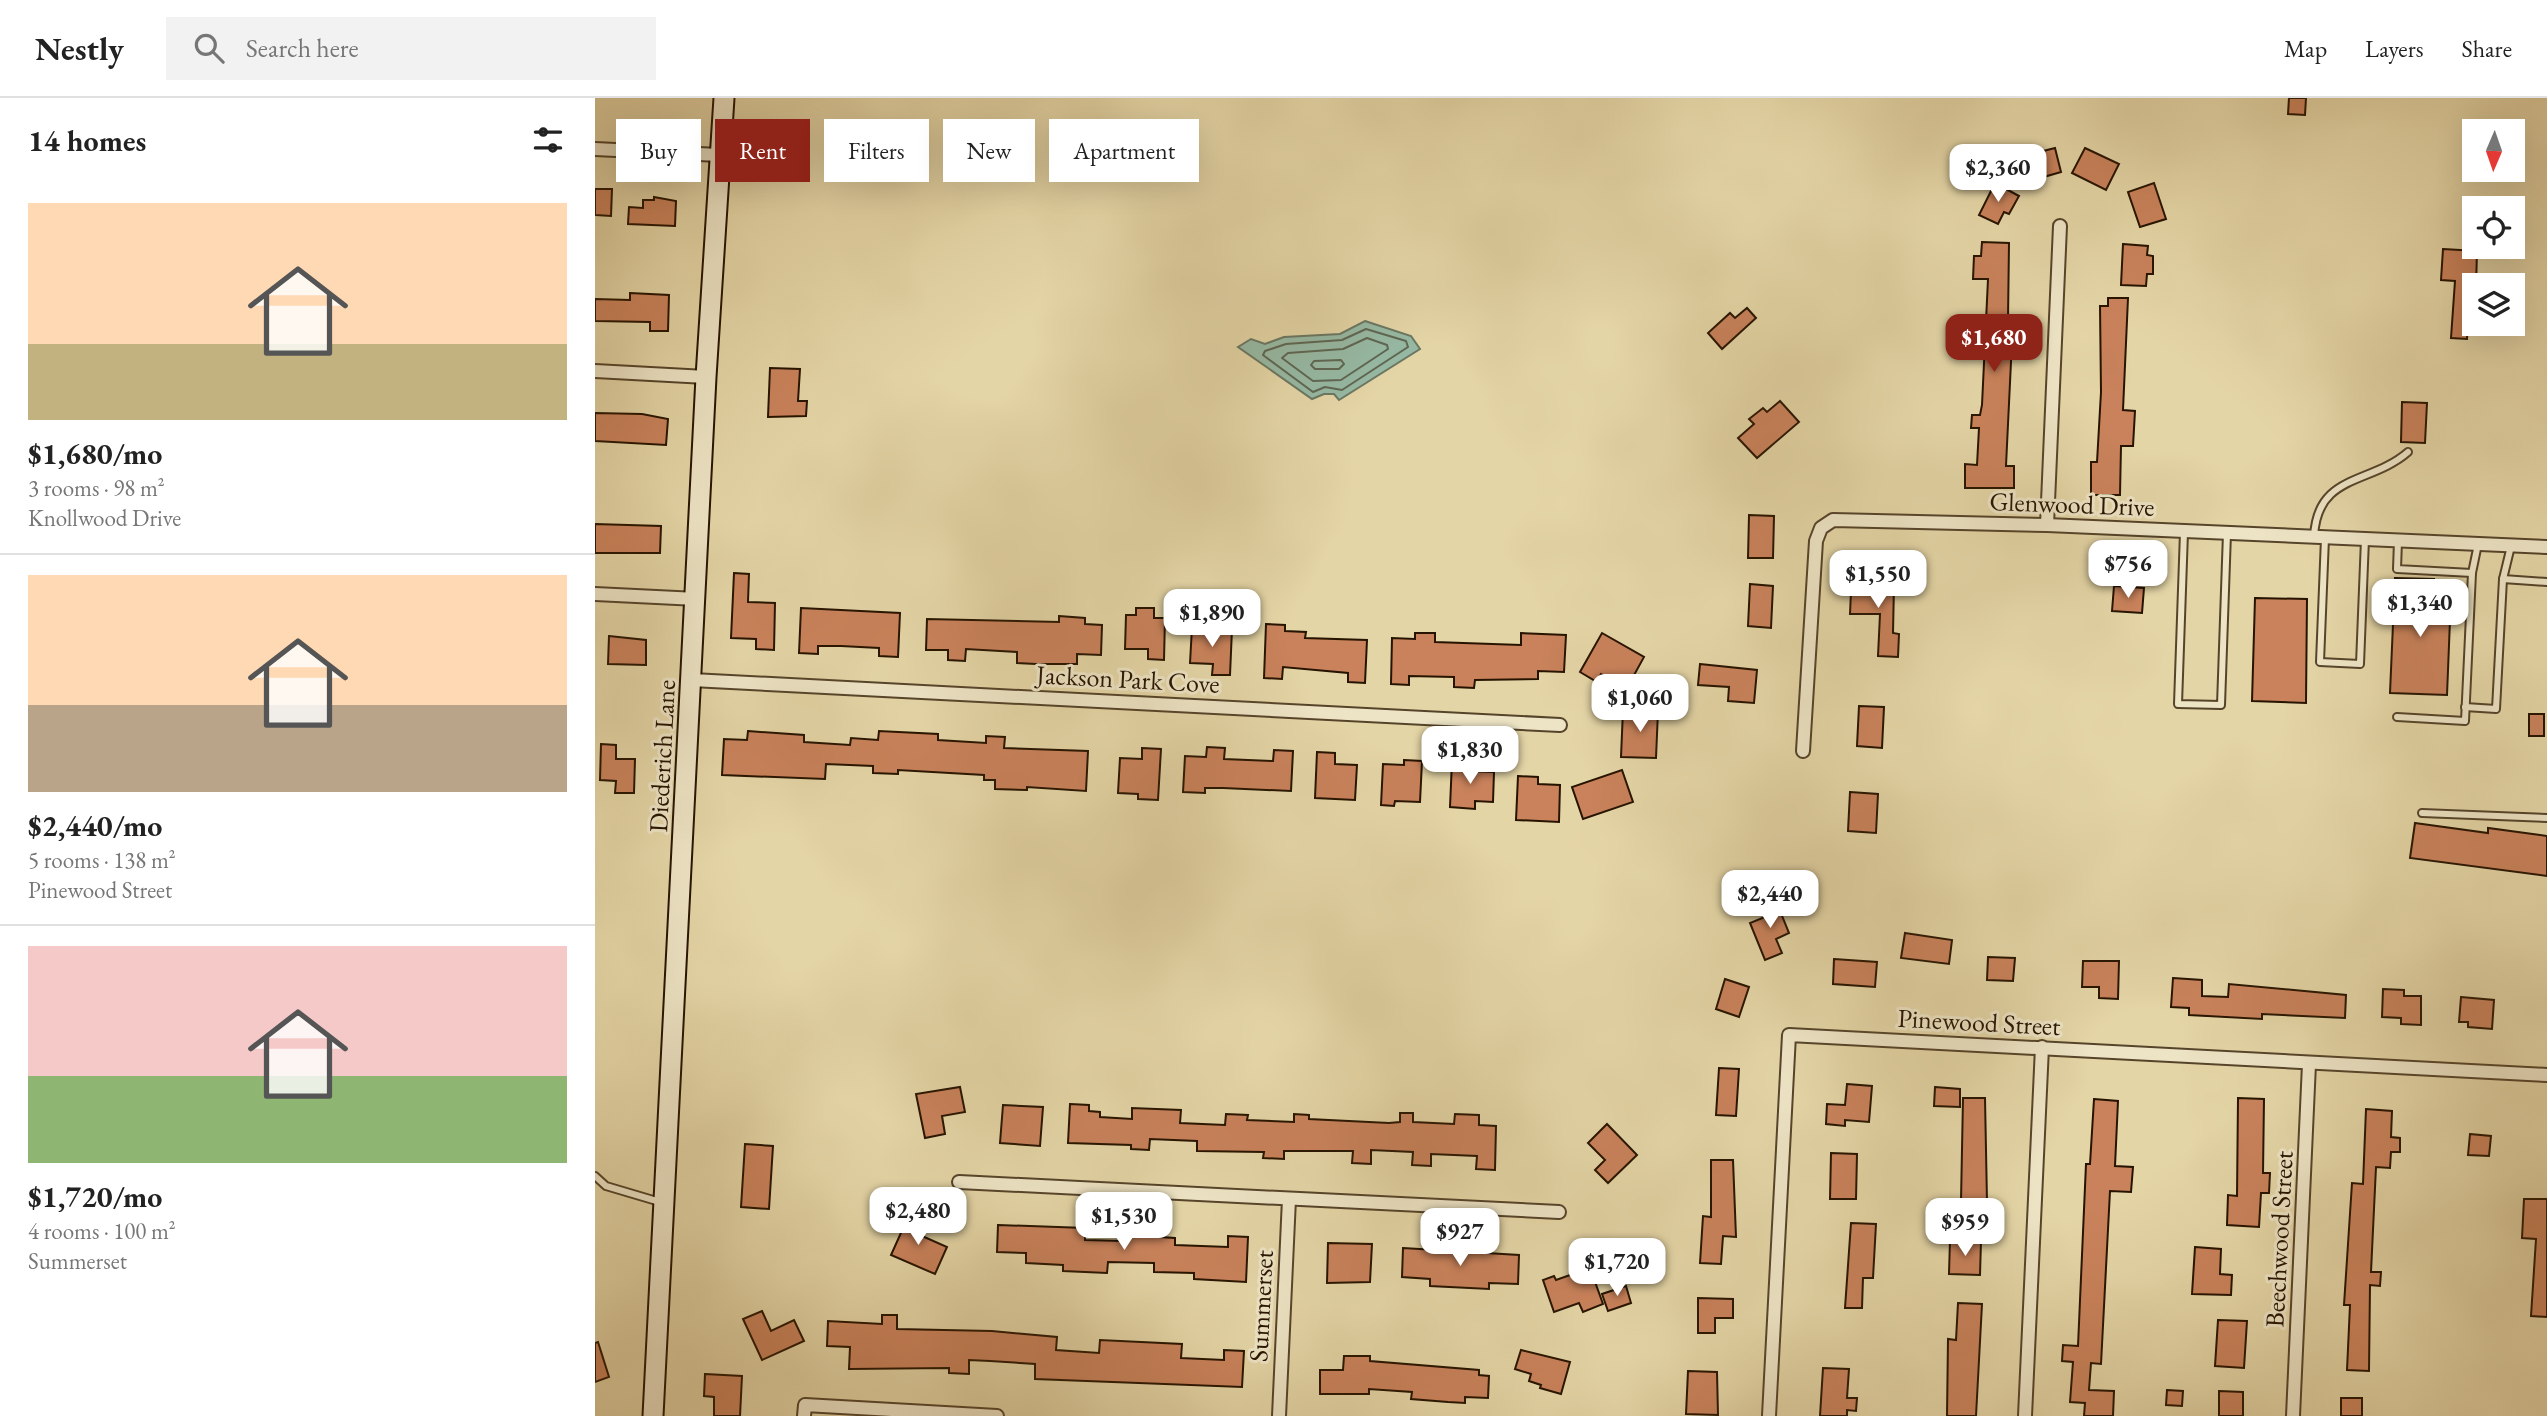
<!DOCTYPE html>
<meta charset="utf-8">
<style>
body{margin:0;font-family:"EB Garamond",serif;background:#f2f2f2;color:#222;height:100vh;display:flex;flex-direction:column;font-size:26px;white-space:nowrap}
*{box-sizing:border-box;margin:0}
p{font-size:23px;color:#767676}
.icon{flex:none;width:38px;height:38px;fill:none;stroke:currentColor;stroke-width:2;stroke-linecap:round;stroke-linejoin:round}
.map{position:relative;flex:1;overflow:hidden}
.panel{display:flex;flex-direction:column;background:#fff;width:595px}
.panel>*{flex:none}
.banner{position:absolute;left:21px;top:21px;width:665px;height:63px;display:flex;gap:14px}
.needle{width:46px;rotate:182deg}
.controls{position:absolute;left:1867px;top:21px;display:grid;gap:14px}
.controls a{display:grid;place-items:center;width:63px;height:63px;border-radius:0px;background:#fff;box-shadow:0 7px 28px #0002;font-size:35px}
.price{position:absolute;translate:-50% -60px;padding:0 16px;border-radius:14px;background:#fff;color:#222;font-size:23px;line-height:46px;filter:drop-shadow(0 2px 4px #0008)}
.price::after{content:'';position:absolute;left:50%;top:42px;width:21px;height:16px;margin-left:-10px;background:inherit;clip-path:polygon(0 0,100% 0,50% 100%)}
.price.on{background:#8f2418;color:#fff}
ul{padding:0;list-style:none}
li{display:grid;align-content:center;gap:14px;height:371px;padding:0 28px}
li+li{border-top:2px solid #e0e0e0}
li span{display:grid;place-items:center;height:217px;border-radius:0px;color:#555}
li>.icon{margin-inline-start:auto}
span .icon{width:126px;height:126px;fill:#fffc;stroke-width:1}
li b{font-size:30px}
h2{display:flex;justify-content:space-between;align-items:center;height:84px;padding:0 28px;font-size:30px}
.pill{padding:0 24px;border-radius:0px;background:#fff;box-shadow:0 7px 28px #0002;font-size:24px;line-height:63px}
.pill.on{background:#8f2418;color:#fff}
header{display:flex;align-items:center;gap:42px;box-sizing:border-box;height:98px;padding:0 35px;background:#fff;border-bottom:2px solid #e0e0e0}
header strong{font-size:33px}
nav{display:flex;gap:38px;margin-inline-start:auto;font-size:24px}
.search{width:490px;height:63px;background:#f2f2f2;display:flex;align-items:center;gap:18px;box-sizing:border-box;padding:0 24px;border-radius:0px;color:#767676;font-size:26px}
main{display:flex;flex:1;min-height:0}
.map>svg:first-child{display:block}
.water{fill:#96b9a4;stroke:#6a7762;stroke-width:2}
.lines{fill:none;stroke-linecap:round;stroke-linejoin:round}
.shore{stroke:#5e6652;stroke-width:2}
.building{fill:#c9825b;stroke:#271400;stroke-width:2}
.lane-casing{stroke:#56442a;stroke-width:10}
.street-casing{stroke:#56442a;stroke-width:16}
.secondary-casing{stroke:#271400;stroke-width:23}
.lane{stroke:#ede4c5;stroke-width:6}
.street{stroke:#ede4c5;stroke-width:12}
.secondary{stroke:#ede4c5;stroke-width:19}
.labels{text-anchor:middle;dominant-baseline:central;stroke-width:6;stroke-linejoin:round;paint-order:stroke}
.street-label{font-size:26px;fill:#271400;stroke:#ede4c5}
</style>
<header>
<strong>Nestly</strong>
<div class="search"><svg class="icon" aria-label="search" viewBox="0 0 24 24"><circle cx="10" cy="10" r="6"/><path d="M15 15l6 6"/></svg>Search here</div>
<nav><a>Map</a><a>Layers</a><a>Share</a></nav>
</header>
<main>
<section class="panel">
<h2>14 homes<svg class="icon" aria-label="filters" viewBox="0 0 24 24"><path d="M4 7h16M4 17h16"/><circle cx="9" cy="7" r="2"/><circle cx="15" cy="17" r="2"/></svg></h2>
<ul>
<li><span style="background:linear-gradient(#ffd9b3 65%,#c2b280 0)"><svg class="icon" aria-label="home" viewBox="0 0 24 24"><path d="M3 11l9-7 9 7M6 9v11h12V9"/></svg></span><div><b>$1,680/mo</b><p>3 rooms · 98 m²</p><p>Knollwood Drive</p></div></li>
<li><span style="background:linear-gradient(#ffd9b3 60%,#b9a48a 0)"><svg class="icon" aria-label="home" viewBox="0 0 24 24"><path d="M3 11l9-7 9 7M6 9v11h12V9"/></svg></span><div><b>$2,440/mo</b><p>5 rooms · 138 m²</p><p>Pinewood Street</p></div></li>
<li><span style="background:linear-gradient(#f6c9c9 60%,#8fb573 0)"><svg class="icon" aria-label="home" viewBox="0 0 24 24"><path d="M3 11l9-7 9 7M6 9v11h12V9"/></svg></span><div><b>$1,720/mo</b><p>4 rooms · 100 m²</p><p>Summerset</p></div></li>
</ul>
</section>
<div class="map">
<svg width="1952" height="1318" viewBox="0 0 1952 1318">
<rect width="100%" height="100%" fill="#e4d5a6"/>
<filter id="stains"><feTurbulence type="fractalNoise" baseFrequency=".00286" numOctaves="4"/><feColorMatrix values="0 0 0 0 .2 0 0 0 0 .09 0 0 0 0 .02 0 0 0 .5 -.17"/></filter>
<radialGradient id="worn" r=".72"><stop offset=".6" stop-color="#630" stop-opacity="0"/><stop offset="1" stop-color="#630" stop-opacity=".3"/></radialGradient>
<!-- water -->
<polygon class="water" points="770,223 816,238 825,251 744,302 739,296 729,296 717,301 643,249 656,241 670,246 689,239 745,236"/>
<g class="lines">
<!-- shore -->
<g class="shore">
<polygon points="771,231 811,243 813,249 747,292 730,289 718,294 668,257 670,253 691,246 747,242"/>
<polygon points="772,240 792,247 793,251 746,282 718,283 687,260 693,255 748,251"/>
<polygon points="746,262 749,266 744,271 720,271 716,267 719,263"/>
</g>
</g>
<!-- building -->
<g class="building">
<polygon points="1694,0 1711,0 1710,17 1693,16"/>
<polygon points="1460,50 1466,74 1428,85 1421,60"/>
<polygon points="1490,50 1524,66 1511,92 1477,75"/>
<polygon points="1400,85 1424,98 1414,116 1409,114 1403,126 1384,117"/>
<polygon points="1559,85 1571,121 1545,129 1533,94"/>
<polygon points="0,91 17,91 16,118 0,117"/>
<polygon points="59,99 81,103 80,128 33,126 34,109 48,110 48,102 59,102"/>
<polygon points="1387,144 1414,145 1413,222 1418,222 1411,368 1419,368 1419,390 1370,390 1370,366 1382,367 1384,330 1376,330 1377,317 1385,317 1387,307 1393,181 1378,181 1379,158 1386,158"/>
<polygon points="1528,146 1553,148 1552,157 1558,158 1558,176 1552,176 1551,188 1526,187"/>
<polygon points="1848,151 1882,153 1880,225 1873,225 1872,241 1856,240 1860,183 1846,182"/>
<polygon points="35,195 74,197 73,233 55,233 55,224 0,223 0,201 35,202"/>
<polygon points="1513,200 1533,200 1528,312 1540,313 1538,348 1526,348 1525,397 1496,397 1496,364 1502,364 1506,294 1505,208 1513,208"/>
<polygon points="1152,210 1161,220 1127,251 1113,235 1135,215 1140,220"/>
<polygon points="175,270 205,271 203,303 212,303 211,318 173,319"/>
<polygon points="1185,303 1204,324 1162,360 1143,340 1159,326 1154,321 1168,310 1172,314"/>
<polygon points="1807,304 1832,305 1830,345 1806,344"/>
<polygon points="0,315 47,316 73,321 71,347 0,343"/>
<polygon points="1154,417 1179,418 1178,460 1153,460"/>
<polygon points="0,426 66,428 65,455 0,455"/>
<polygon points="139,475 154,476 153,504 180,505 179,552 161,551 161,541 136,540"/>
<polygon points="1269,476 1292,476 1292,487 1299,487 1298,535 1304,536 1303,559 1283,558 1285,516 1255,516 1256,493 1269,493"/>
<polygon points="1800,480 1839,481 1838,496 1856,497 1852,597 1795,595"/>
<polygon points="1155,486 1178,488 1176,530 1153,528"/>
<polygon points="1519,488 1549,490 1547,515 1517,513"/>
<polygon points="1660,500 1712,501 1711,605 1657,603"/>
<polygon points="206,510 305,515 303,559 284,558 284,550 246,548 223,548 223,556 204,555"/>
<polygon points="541,510 559,510 559,520 570,520 569,562 553,561 553,551 530,551 531,517 541,517"/>
<polygon points="464,518 490,520 490,526 507,527 506,557 482,556 482,566 441,566 422,565 422,554 371,551 370,563 353,562 353,552 331,552 332,521 464,524"/>
<polygon points="671,526 690,527 690,533 711,534 710,540 772,542 770,585 753,584 753,575 688,569 687,581 669,580"/>
<polygon points="597,529 637,531 635,577 617,577 618,566 595,565"/>
<polygon points="820,535 840,535 840,544 926,547 926,535 971,537 969,574 943,573 943,581 880,582 879,590 859,589 859,579 814,578 814,587 796,586 797,540 820,541"/>
<polygon points="1007,535 1049,559 1032,590 1006,576 1002,584 985,574"/>
<polygon points="14,538 51,542 51,567 13,566"/>
<polygon points="1105,566 1162,572 1159,605 1133,603 1134,589 1103,587"/>
<polygon points="1264,608 1289,609 1287,650 1262,648"/>
<polygon points="1028,612 1063,613 1061,660 1026,659"/>
<rect x="1934" y="616" width="15" height="22"/>
<polygon points="153,633 209,637 209,644 255,647 256,640 283,642 284,633 343,636 343,642 391,645 391,638 410,639 409,650 493,653 491,693 432,689 432,692 400,691 400,682 389,682 389,677 303,672 303,676 278,675 278,668 231,666 230,681 127,677 129,641 152,642"/>
<polygon points="6,646 21,647 21,661 40,661 39,695 20,695 21,683 5,682"/>
<polygon points="612,649 630,650 629,661 678,663 679,652 698,653 696,693 628,690 610,690 610,695 588,694 590,658 611,659"/>
<polygon points="547,650 566,651 563,702 543,701 543,696 523,695 525,660 547,661"/>
<polygon points="722,654 740,655 740,666 762,667 760,702 720,700"/>
<polygon points="809,662 827,663 825,704 800,703 799,708 786,707 788,666 809,667"/>
<polygon points="857,663 875,664 875,673 899,674 898,704 880,703 880,711 855,709"/>
<polygon points="1027,672 1038,704 988,721 977,689"/>
<polygon points="923,678 943,679 943,686 965,687 964,724 921,722"/>
<polygon points="1255,694 1283,696 1281,735 1253,733"/>
<polygon points="1820,725 1893,735 1893,730 1952,738 1952,778 1815,760"/>
<polygon points="1181,803 1194,835 1181,841 1187,855 1170,862 1155,825 1170,819 1167,809"/>
<polygon points="1310,835 1357,842 1354,866 1306,860"/>
<polygon points="1393,859 1420,860 1418,883 1392,882"/>
<polygon points="1239,861 1282,864 1280,889 1238,886"/>
<polygon points="1488,863 1524,863 1523,901 1504,900 1504,889 1487,889"/>
<polygon points="1578,880 1607,882 1607,898 1633,899 1634,886 1751,897 1750,920 1667,916 1667,921 1594,917 1594,910 1576,909"/>
<polygon points="1130,881 1154,889 1144,919 1121,911"/>
<polygon points="1788,891 1809,892 1809,898 1826,898 1826,927 1806,926 1806,920 1787,919"/>
<polygon points="1866,899 1899,902 1897,931 1873,929 1873,924 1864,924"/>
<polygon points="1124,970 1144,971 1141,1018 1121,1017"/>
<polygon points="1252,986 1277,988 1274,1024 1250,1022 1250,1028 1231,1026 1232,1006 1250,1007"/>
<polygon points="365,989 370,1014 347,1018 350,1036 330,1040 321,996"/>
<polygon points="1340,989 1365,991 1365,1009 1339,1008"/>
<polygon points="1368,1000 1390,1000 1392,1104 1366,1103"/>
<polygon points="1643,1000 1669,1001 1668,1075 1675,1075 1674,1095 1666,1095 1664,1129 1632,1127 1633,1097 1642,1098"/>
<polygon points="1499,1001 1523,1003 1520,1068 1538,1069 1536,1094 1515,1093 1506,1266 1496,1265 1494,1292 1519,1293 1518,1318 1489,1318 1490,1305 1475,1304 1478,1264 1467,1263 1468,1247 1483,1248 1491,1066 1495,1066"/>
<polygon points="475,1006 494,1007 494,1013 505,1014 505,1019 537,1021 537,1010 586,1012 585,1025 630,1027 631,1016 653,1017 652,1022 699,1024 699,1016 714,1017 714,1021 794,1025 805,1024 805,1015 818,1015 818,1024 859,1026 860,1016 884,1017 884,1027 901,1028 900,1072 881,1071 882,1058 836,1056 836,1068 817,1067 818,1054 776,1052 776,1066 757,1065 758,1053 689,1053 689,1061 668,1060 669,1054 602,1053 602,1043 555,1041 554,1052 536,1051 536,1047 473,1045"/>
<polygon points="408,1007 448,1009 445,1048 405,1045"/>
<polygon points="1771,1011 1797,1013 1796,1039 1805,1040 1805,1054 1796,1054 1795,1070 1781,1069 1776,1174 1786,1174 1785,1188 1775,1187 1774,1273 1752,1272 1755,1207 1749,1207 1757,1085 1768,1086"/>
<polygon points="1012,1026 1042,1057 1013,1085 1000,1072 1010,1062 993,1045"/>
<polygon points="1875,1036 1896,1038 1894,1058 1873,1057"/>
<polygon points="150,1046 178,1048 174,1111 146,1109"/>
<polygon points="1236,1055 1262,1056 1261,1101 1235,1101"/>
<polygon points="1116,1062 1138,1062 1141,1139 1128,1138 1126,1166 1105,1165 1108,1118 1116,1119"/>
<polygon points="1929,1101 1952,1101 1952,1219 1936,1218 1941,1141 1927,1140"/>
<polygon points="314,1117 333,1126 327,1138 352,1149 340,1176 296,1157"/>
<polygon points="1256,1125 1281,1126 1278,1180 1268,1180 1267,1210 1250,1210"/>
<polygon points="403,1127 490,1130 490,1142 528,1143 528,1136 565,1136 565,1139 580,1140 580,1147 633,1149 633,1138 653,1139 651,1184 599,1181 599,1175 559,1174 559,1165 513,1164 512,1175 468,1173 468,1167 431,1165 431,1155 402,1154"/>
<polygon points="1355,1142 1386,1143 1385,1177 1354,1176"/>
<polygon points="733,1145 777,1146 775,1184 732,1185"/>
<polygon points="1600,1149 1626,1151 1625,1176 1637,1177 1636,1197 1597,1196"/>
<polygon points="808,1150 924,1157 923,1186 894,1185 894,1191 835,1188 835,1181 807,1179"/>
<polygon points="995,1170 1008,1206 988,1214 984,1205 959,1214 948,1182 959,1178 961,1182"/>
<polygon points="1031,1188 1036,1205 1013,1213 1007,1196"/>
<polygon points="1103,1200 1138,1201 1138,1220 1120,1220 1120,1235 1103,1235"/>
<polygon points="1363,1205 1387,1206 1381,1318 1352,1318 1353,1241 1361,1242"/>
<polygon points="167,1213 176,1233 199,1222 209,1243 167,1262 148,1221"/>
<polygon points="287,1217 302,1217 302,1231 397,1233 462,1239 461,1252 504,1255 505,1242 587,1246 586,1260 629,1262 629,1252 649,1253 647,1289 440,1281 440,1266 395,1263 374,1262 374,1276 354,1275 354,1270 254,1271 255,1249 232,1248 233,1223 287,1226"/>
<polygon points="1623,1222 1652,1223 1649,1270 1620,1268"/>
<polygon points="3,1244 14,1279 0,1284 0,1245"/>
<polygon points="926,1252 975,1264 966,1296 945,1290 946,1287 934,1283 936,1276 920,1271"/>
<polygon points="749,1258 775,1258 775,1263 884,1272 884,1277 894,1278 893,1300 870,1299 870,1305 853,1304 816,1301 817,1294 774,1291 774,1296 725,1296 725,1272 748,1272"/>
<polygon points="1228,1270 1254,1271 1252,1300 1262,1300 1261,1313 1252,1312 1252,1318 1225,1318"/>
<polygon points="1093,1273 1122,1274 1123,1317 1091,1316"/>
<polygon points="110,1276 147,1278 145,1318 119,1318 119,1299 109,1298"/>
<polygon points="1572,1292 1588,1293 1587,1308 1571,1307"/>
<polygon points="1624,1293 1648,1294 1648,1318 1624,1318"/>
<rect x="1746" y="1300" width="21" height="18"/>
</g>
<g class="lines">
<!-- lane casing -->
<g class="lane-casing">
<g id="lane">
<polyline points="1589,434 1583,606 1626,607 1632,435"/>
<path d="M1719,439C1722,375 1775,387 1813,354"/>
<polyline points="1730,440 1725,564 1765,566 1770,441"/>
<polyline points="1803,443 1802,471 1877,475"/>
<polyline points="1908,481 1916,448"/>
<polyline points="1870,609 1901,611 1908,481 1952,484"/>
<polyline points="1802,619 1870,623 1877,475 1883,446"/>
<polyline points="1827,715 1952,720"/>
<polyline points="0,1078 11,1088 65,1104"/>
</g>
</g>
<!-- street casing -->
<g class="street-casing">
<g id="street">
<polyline points="0,51 124,57"/>
<polyline points="0,273 111,279"/>
<polyline points="1452,427 1465,128"/>
<polyline points="0,496 102,501"/>
<polyline points="97,582 965,627"/>
<polyline points="1208,653 1221,443 1226,430 1238,422 1452,427 1952,449"/>
<polyline points="364,1084 964,1114"/>
<polyline points="209,1318 210,1307 402,1318"/>
<polyline points="684,1318 694,1101"/>
<polyline points="1174,1318 1194,937 1952,977"/>
<polyline points="1430,1318 1447,949"/>
<polyline points="1698,1318 1714,966"/>
</g>
</g>
<!-- secondary casing -->
<g class="secondary-casing">
<polyline id="secondary" points="58,1318 111,279 129,0"/>
</g>
<!-- lane -->
<use href="#lane" class="lane"/>
<!-- street -->
<use href="#street" class="street"/>
<!-- secondary -->
<use href="#secondary" class="secondary"/>
</g>
<g class="labels">
<!-- street labels -->
<g class="street-label">
<text transform="translate(1477 406) rotate(2)">Glenwood Drive</text>
<text transform="translate(533 581) rotate(3)">Jackson Park Cove</text>
<text transform="translate(67 658) rotate(-87)">Diederich Lane</text>
<text transform="translate(1384 924) rotate(3)">Pinewood Street</text>
<text transform="translate(1684 1141) rotate(-87)">Beechwood Street</text>
<text transform="translate(666 1208) rotate(-87)">Summerset</text>
</g>
</g>
<rect width="100%" height="100%" filter="url(#stains)"/>
<rect width="100%" height="100%" fill="url(#worn)"/>
</svg>
<div class="controls">
<a><svg class="needle" viewBox="-14 -14 28 28"><path d="M0-13l5 13h-10z" fill="#e53935"/><path d="M0 13l5-13h-10z" fill="#767676"/></svg></a>
<a><svg class="icon" aria-label="locate" viewBox="0 0 24 24"><circle cx="12" cy="12" r="6"/><path d="M12 2v4M12 18v4M2 12h4M18 12h4"/></svg></a>
<a><svg class="icon" aria-label="layers" viewBox="0 0 24 24"><path d="M12 4l9 5-9 5-9-5zM3 14l9 5 9-5"/></svg></a>
</div>
<b class="price" style="left:1403px;top:106px">$2,360</b>
<b class="price on" style="left:1399px;top:276px">$1,680</b>
<b class="price" style="left:1533px;top:502px">$756</b>
<b class="price" style="left:1283px;top:512px">$1,550</b>
<b class="price" style="left:1825px;top:541px">$1,340</b>
<b class="price" style="left:617px;top:551px">$1,890</b>
<b class="price" style="left:1045px;top:636px">$1,060</b>
<b class="price" style="left:875px;top:688px">$1,830</b>
<b class="price" style="left:1175px;top:832px">$2,440</b>
<b class="price" style="left:323px;top:1149px">$2,480</b>
<b class="price" style="left:529px;top:1154px">$1,530</b>
<b class="price" style="left:1370px;top:1160px">$959</b>
<b class="price" style="left:865px;top:1170px">$927</b>
<b class="price" style="left:1022px;top:1200px">$1,720</b>
<div class="banner">
<a class="pill">Buy</a>
<a class="pill on">Rent</a>
<a class="pill">Filters</a>
<a class="pill">New</a>
<a class="pill">Apartment</a>
</div>
</div>
</main>
